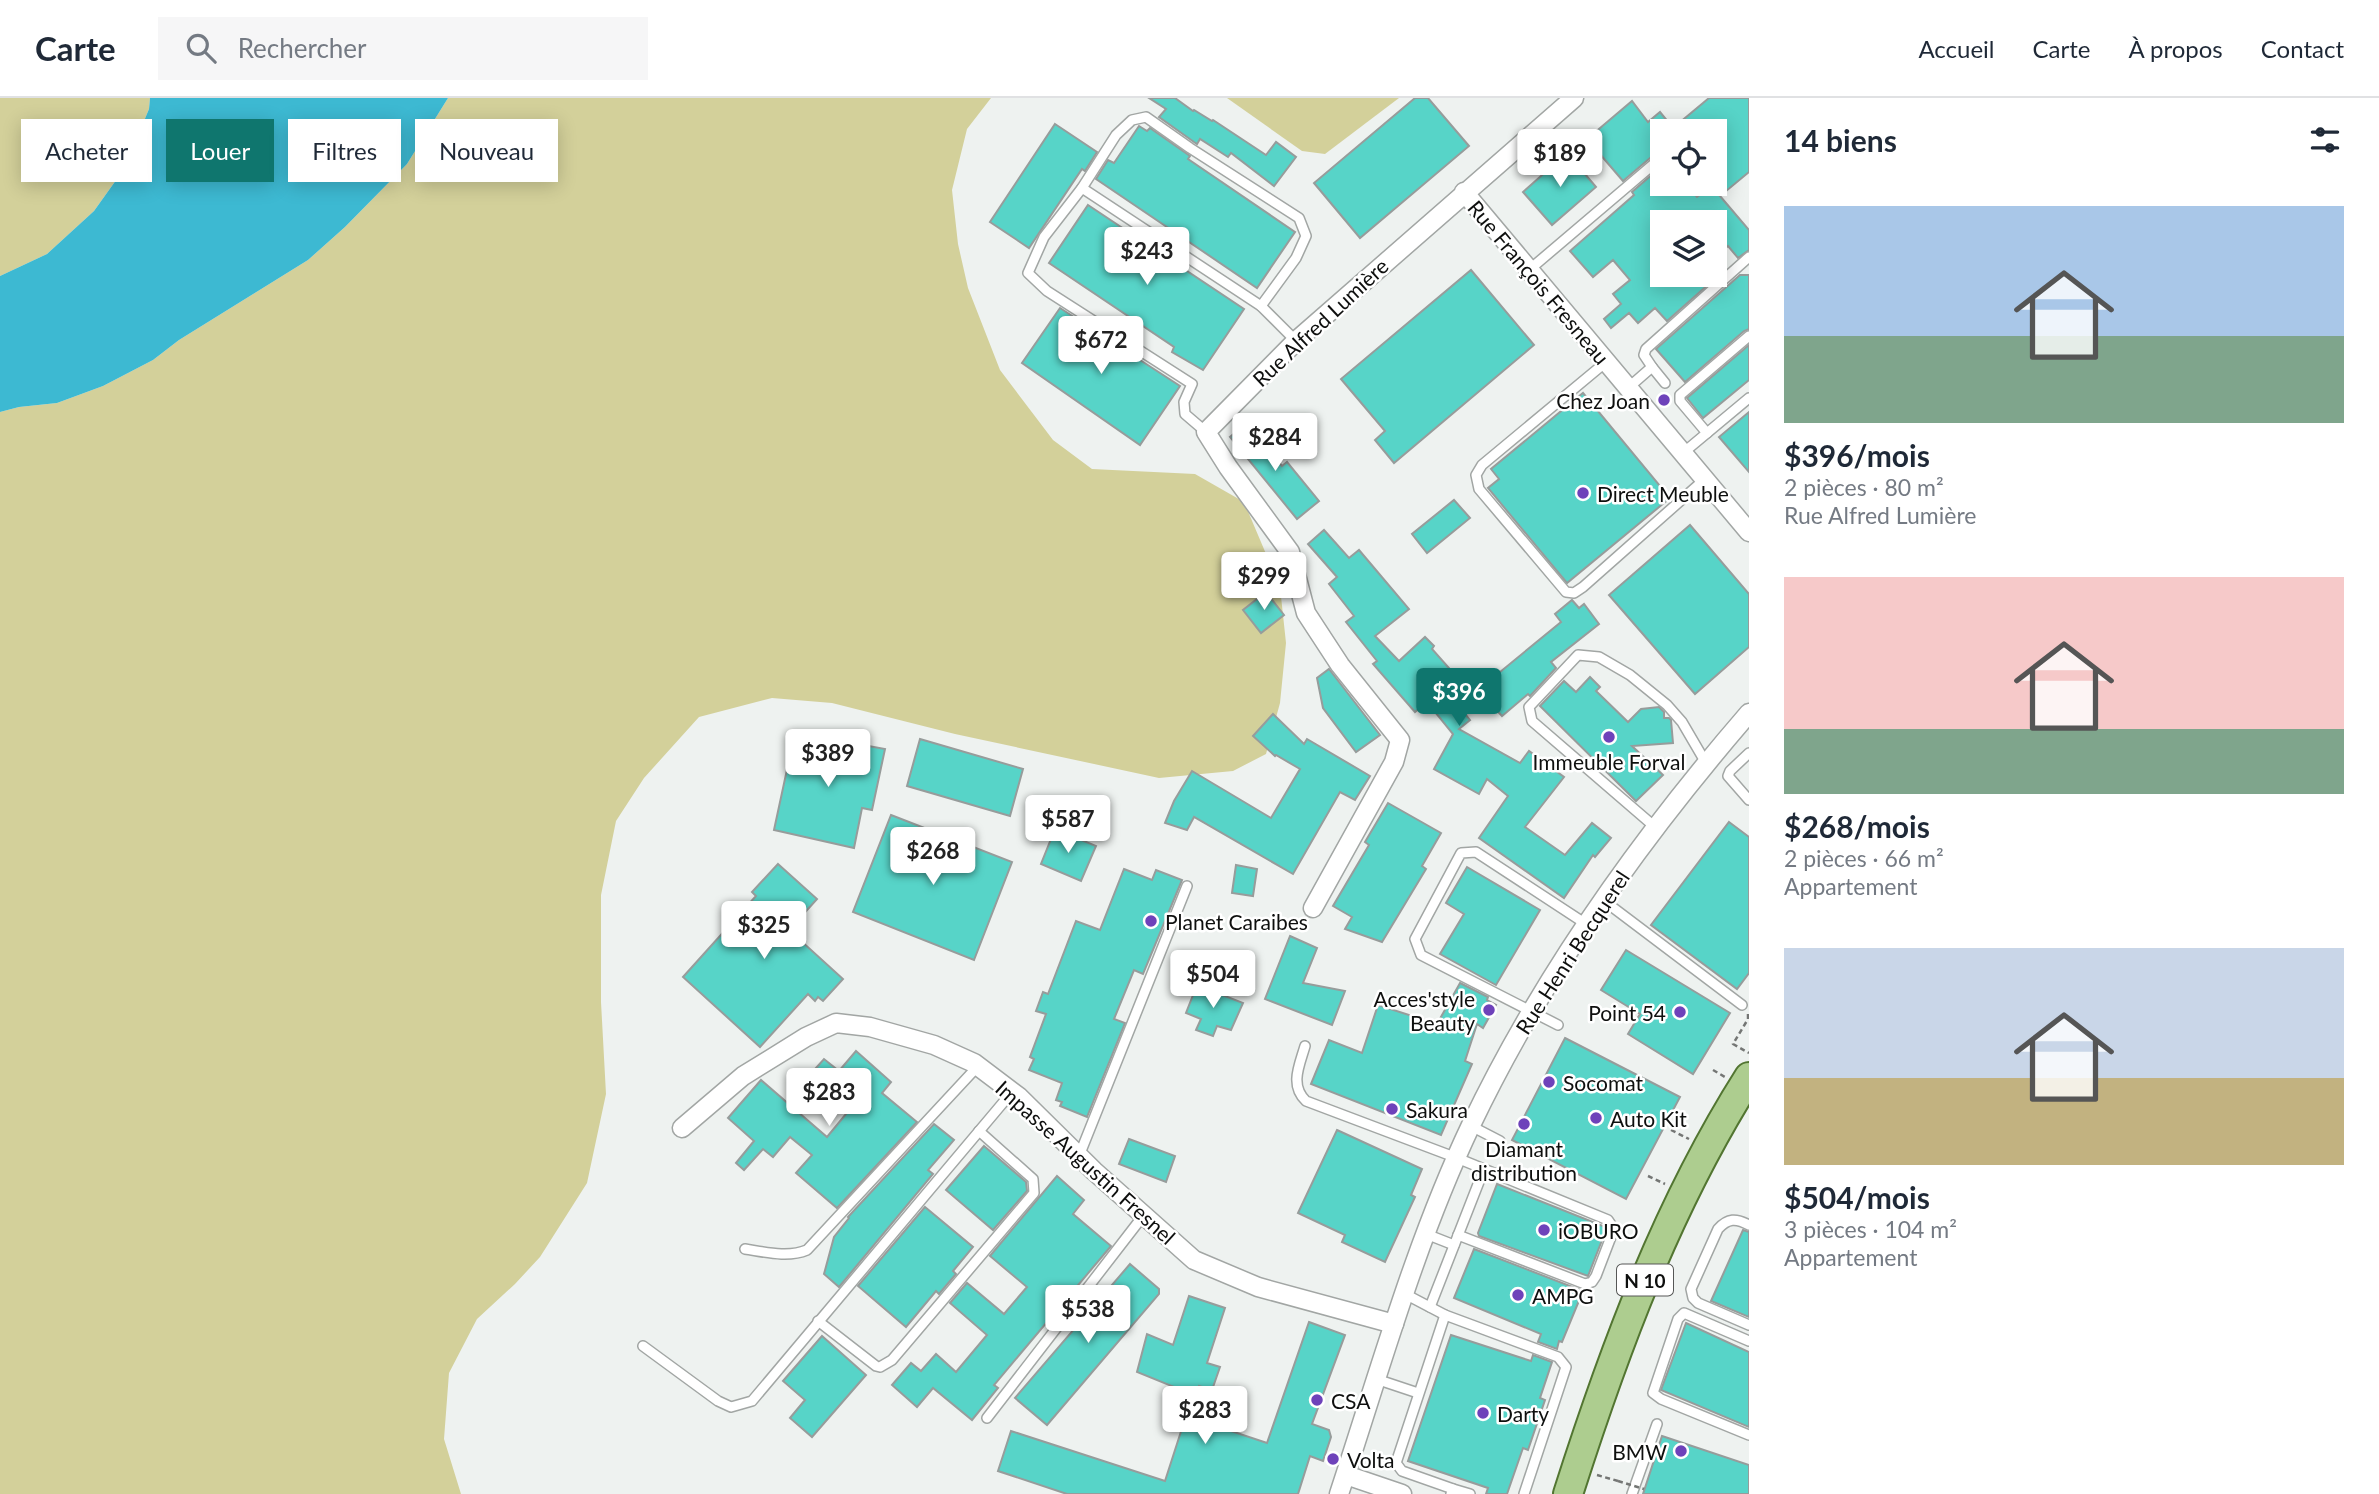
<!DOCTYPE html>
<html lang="fr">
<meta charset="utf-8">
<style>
body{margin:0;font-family:Lato,sans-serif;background:#f6f6f7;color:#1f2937;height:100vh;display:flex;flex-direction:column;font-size:26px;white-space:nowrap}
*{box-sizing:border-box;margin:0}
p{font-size:23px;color:#747a83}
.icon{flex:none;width:38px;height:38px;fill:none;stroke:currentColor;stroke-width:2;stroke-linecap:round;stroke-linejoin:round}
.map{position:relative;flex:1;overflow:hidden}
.sheet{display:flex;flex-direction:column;background:#fff;width:630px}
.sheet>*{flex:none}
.banner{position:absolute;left:21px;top:21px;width:665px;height:63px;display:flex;gap:14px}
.fabs{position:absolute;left:1650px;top:21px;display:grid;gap:14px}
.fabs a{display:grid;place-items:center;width:77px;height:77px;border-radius:0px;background:#fff;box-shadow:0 4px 18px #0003;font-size:35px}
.price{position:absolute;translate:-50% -60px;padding:0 16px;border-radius:7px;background:#fff;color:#222;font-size:23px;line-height:46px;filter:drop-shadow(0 2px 4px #0008)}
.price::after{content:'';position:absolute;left:50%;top:42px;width:21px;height:16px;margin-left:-10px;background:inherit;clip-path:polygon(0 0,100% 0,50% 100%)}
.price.on{background:#0f766e;color:#fff}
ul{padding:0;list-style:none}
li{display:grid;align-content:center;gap:14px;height:371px;padding:0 35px}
li span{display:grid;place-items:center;height:217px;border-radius:0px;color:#555}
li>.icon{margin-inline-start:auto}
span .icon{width:126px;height:126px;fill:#fffc;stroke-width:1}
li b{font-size:30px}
h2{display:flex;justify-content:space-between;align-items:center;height:84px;padding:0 35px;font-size:30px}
.pill{padding:0 24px;border-radius:0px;background:#fff;box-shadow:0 4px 18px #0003;font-size:24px;line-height:63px}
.pill.on{background:#0f766e;color:#fff}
header{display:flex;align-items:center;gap:42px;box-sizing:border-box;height:98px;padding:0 35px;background:#fff;border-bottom:2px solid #e0e1e3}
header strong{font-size:33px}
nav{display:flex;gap:38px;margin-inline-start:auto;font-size:24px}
.search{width:490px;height:63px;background:#f6f6f7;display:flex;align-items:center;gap:18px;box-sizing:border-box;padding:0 24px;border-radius:0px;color:#747a83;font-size:26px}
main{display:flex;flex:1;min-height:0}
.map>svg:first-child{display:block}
.green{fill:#d3d09a}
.water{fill:#3db9d2}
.building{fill:#57d4c8;stroke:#979c9b;stroke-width:2}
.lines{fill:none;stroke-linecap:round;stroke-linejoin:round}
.service-casing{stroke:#a2a6a4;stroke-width:12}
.minor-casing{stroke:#a2a6a4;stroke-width:21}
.primary-casing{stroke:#527531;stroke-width:32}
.path{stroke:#747674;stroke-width:2.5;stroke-dasharray:5 3.5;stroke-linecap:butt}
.service{stroke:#fff;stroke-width:9}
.minor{stroke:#fff;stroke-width:18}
.primary{stroke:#adcd8f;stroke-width:28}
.path-bridge{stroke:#747674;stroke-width:2.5;stroke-dasharray:5 3.5;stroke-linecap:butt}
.poi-dot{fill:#6e42ba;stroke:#fff;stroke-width:2.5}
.labels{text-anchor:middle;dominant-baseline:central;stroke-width:5;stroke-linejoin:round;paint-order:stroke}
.shield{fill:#fff;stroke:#565756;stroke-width:2}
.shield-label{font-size:19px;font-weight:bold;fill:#0e0f0e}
.street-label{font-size:21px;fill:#0e0f0e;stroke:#fff}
.poi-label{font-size:21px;fill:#0e0f0e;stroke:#fff;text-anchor:start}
</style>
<header>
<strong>Carte</strong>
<div class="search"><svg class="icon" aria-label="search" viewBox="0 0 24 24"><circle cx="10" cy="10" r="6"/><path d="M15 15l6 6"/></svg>Rechercher</div>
<nav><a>Accueil</a><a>Carte</a><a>À propos</a><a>Contact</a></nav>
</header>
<main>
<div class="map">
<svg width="1749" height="1396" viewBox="0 0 1749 1396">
<rect width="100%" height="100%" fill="#eef2f0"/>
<!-- green -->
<g class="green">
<polygon points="0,0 150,0 149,11 124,71 94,113 47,156 0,178"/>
<polygon points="448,0 991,0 967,31 952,92 958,146 968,190 1000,272 1053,342 1092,371 1195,376 1244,404 1280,489 1286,545 1280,605 1266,656 1233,673 1159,680 955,636 832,605 772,600 699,619 644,680 616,723 601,797 601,904 606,996 587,1085 540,1159 515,1186 477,1221 449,1275 444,1341 461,1396 0,1396 0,314 19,309 57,305 103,288 153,262 179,242 308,162 345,129 407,66"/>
<polygon points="1227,0 1399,0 1325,56 1302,53"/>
</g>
<!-- water -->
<polygon class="water" points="150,0 448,0 407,66 345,129 308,162 179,242 153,262 103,288 57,305 19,309 0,314 0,178 47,156 94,113 124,71 149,11"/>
<!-- building -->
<g class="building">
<polygon points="1149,0 1175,0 1193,13 1194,12 1212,23 1213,22 1266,57 1276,44 1296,59 1274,88 1231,55 1228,59 1200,41 1197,46 1194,44 1159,19 1166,11"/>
<polygon points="1415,0 1428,0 1469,48 1360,140 1314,85"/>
<polygon points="1709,0 1749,0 1749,74 1720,98 1749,132 1749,152 1738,160 1728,148 1715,159 1715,124 1662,124 1662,177 1719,177 1667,223 1655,210 1638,225 1629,215 1611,230 1604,221 1621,206 1613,196 1630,182 1613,162 1593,179 1570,153 1634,97 1632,94 1662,68 1662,86 1686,86 1697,99 1715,86 1715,33 1662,33 1662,52 1657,54 1623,83 1587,41 1632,3 1648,24 1660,14 1673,30"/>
<polygon points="1055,26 1097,54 1085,73 1082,71 1029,150 990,124"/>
<polygon points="1139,28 1147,33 1150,30 1190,58 1188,61 1295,134 1257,190 1096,81 1108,62 1114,65"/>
<polygon points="1567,55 1596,89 1552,127 1523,94"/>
<polygon points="1088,107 1244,211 1203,272 1172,254 1174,249 1049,165"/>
<polygon points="1471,172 1534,247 1394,365 1375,342 1385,333 1341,281"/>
<polygon points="1740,177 1749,177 1749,231 1744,233 1685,284 1656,251"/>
<polygon points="1060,210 1180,288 1140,347 1022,265"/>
<polygon points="1749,247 1749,282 1703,320 1687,300"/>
<polygon points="1583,295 1670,400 1567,485 1488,390 1499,381 1491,371"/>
<polygon points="1749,314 1749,374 1719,339"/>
<polygon points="1247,325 1282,368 1287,364 1319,403 1297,421 1230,339"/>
<polygon points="1454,402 1470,420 1427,455 1412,436"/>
<polygon points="1690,427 1749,496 1749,549 1695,596 1609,497"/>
<polygon points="1324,432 1349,460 1359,452 1409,511 1375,538 1399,563 1425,539 1434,548 1432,551 1463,586 1450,597 1470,622 1459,631 1520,665 1529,653 1564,679 1525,729 1565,757 1592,725 1611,740 1595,759 1593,757 1564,800 1479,740 1508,698 1487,681 1479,696 1434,671 1453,636 1427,604 1415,614 1373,566 1377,563 1346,524 1354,518 1329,486 1337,479 1308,446"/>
<polygon points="1266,494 1284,517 1261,535 1243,512"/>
<polygon points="1572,502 1579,510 1584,506 1599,526 1551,564 1556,570 1530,598 1528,596 1502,618 1478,592 1561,524 1555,516"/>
<polygon points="1329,571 1380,637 1356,654 1323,610 1317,580"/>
<polygon points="1590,579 1600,589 1596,593 1628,624 1641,611 1659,609 1664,614 1664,620 1669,620 1671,622 1673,645 1632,648 1663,677 1636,703 1540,608 1564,583 1576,594"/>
<polygon points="1273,616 1304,646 1307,641 1370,678 1355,702 1340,694 1293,776 1194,719 1187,732 1165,725 1174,703 1192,673 1271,720 1300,671 1276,657 1275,658 1253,638"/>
<polygon points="809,637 885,651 872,712 862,710 854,750 774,732 794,639"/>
<polygon points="920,641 1023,671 1010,718 907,688"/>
<polygon points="1388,705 1441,735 1422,768 1426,771 1382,844 1345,831 1352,819 1333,808 1369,747 1365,744"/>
<polygon points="891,717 1012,764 974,862 853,814"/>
<polygon points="1729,724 1749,739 1749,875 1737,891 1651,827"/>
<polygon points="1055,731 1096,748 1081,783 1041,766"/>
<polygon points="778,766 817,801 789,832 843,881 823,903 818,899 815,903 808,896 760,949 683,879 756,798 752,794"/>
<polygon points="1236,767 1257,771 1253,798 1232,795"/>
<polygon points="1467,769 1540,812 1496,887 1440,856 1464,816 1446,805"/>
<polygon points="1124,771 1152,782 1156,772 1182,782 1143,876 1134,872 1114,921 1125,925 1087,1019 1060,1008 1062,1004 1056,1002 1062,985 1029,972 1034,961 1030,959 1046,916 1036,913 1043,894 1048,896 1076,823 1100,832"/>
<polygon points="1290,838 1317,850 1303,885 1345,893 1332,927 1265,901"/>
<polygon points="1626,852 1730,915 1693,976 1628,936 1640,916 1601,892"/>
<polygon points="1460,885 1488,899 1487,902 1496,907 1483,930 1477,926 1465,963 1472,966 1441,1037 1311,986 1329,942 1362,955 1378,907 1437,926"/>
<polygon points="1197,887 1243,905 1231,932 1217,928 1213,938 1196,932 1201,921 1186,915"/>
<polygon points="1565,940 1680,999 1626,1101 1512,1042"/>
<polygon points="856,953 891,984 882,995 917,1024 837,1110 796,1075 812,1057 790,1039 773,1059 763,1051 744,1072 736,1065 754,1043 728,1020 761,982 827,1039 846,1016 821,994 824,990 822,988 828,980 816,970 824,961 839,973"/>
<polygon points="934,1026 954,1042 928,1072 933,1076 839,1189 824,1176 834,1139 849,1120 848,1119"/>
<polygon points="1337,1032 1422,1071 1411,1097 1415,1099 1385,1164 1342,1144 1345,1137 1298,1115"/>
<polygon points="1129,1041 1175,1058 1166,1084 1119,1066"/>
<polygon points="984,1048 1026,1084 1027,1093 993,1132 946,1092"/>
<polygon points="1057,1078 1084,1102 1073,1116 1111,1148 994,1287 998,1290 972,1322 933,1290 917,1309 892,1287 911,1265 921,1273 936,1256 956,1274 987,1237 950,1205 967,1185 1004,1216 1027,1189 990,1158"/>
<polygon points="1497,1086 1603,1128 1606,1132 1588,1178 1479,1138 1478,1135"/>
<polygon points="925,1109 973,1149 953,1173 956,1176 939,1196 936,1193 906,1229 858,1188"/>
<polygon points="1743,1132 1749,1134 1749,1219 1711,1203"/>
<polygon points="1474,1151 1583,1193 1562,1244 1559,1243 1557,1251 1538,1244 1541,1236 1454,1200"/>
<polygon points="1130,1166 1159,1191 1159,1196 1047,1327 1015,1300"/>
<polygon points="1189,1198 1225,1210 1207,1265 1220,1269 1212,1292 1199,1288 1196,1298 1137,1274 1147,1236 1173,1247"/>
<polygon points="1309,1224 1345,1237 1312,1326 1329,1332 1331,1339 1323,1363 1310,1358 1298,1396 1067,1396 998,1373 1011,1333 1165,1383 1186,1318 1267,1345"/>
<polygon points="1686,1225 1749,1254 1749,1329 1661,1292"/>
<polygon points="1451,1237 1531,1263 1533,1257 1552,1264 1540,1300 1545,1302 1528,1352 1523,1350 1507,1396 1486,1396 1488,1390 1408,1363"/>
<polygon points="822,1238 866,1277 812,1339 790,1320 805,1302 783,1283"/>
<polygon points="1662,1338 1749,1367 1749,1396 1643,1396"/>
</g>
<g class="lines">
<!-- service casing -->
<g class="service-casing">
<g id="service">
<polyline points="1082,90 1261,208 1296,243"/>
<polyline points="1529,172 1662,59"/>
<polyline points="1606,264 1482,367 1476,377 1479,391 1566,494 1574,495 1583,489 1705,381"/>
<polyline points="1652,269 1665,285"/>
<polyline points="1628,290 1652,269 1644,257 1646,251 1749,159"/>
<polyline points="1206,334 1185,316 1184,304 1192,286 1047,193 1028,175 1044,139 1082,90 1116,37 1132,22 1146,19 1190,50 1299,120 1306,138 1296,160 1261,208"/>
<polyline points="1707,335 1680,303 1680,297 1749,238"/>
<polyline points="1683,355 1749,300"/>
<polyline points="1749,655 1730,673 1728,678 1749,702"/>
<polyline points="1655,729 1532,623 1529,609 1578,557 1599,559 1630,577 1667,607 1682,624 1706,665"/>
<polyline points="1603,802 1742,907"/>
<polyline points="1558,927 1421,857 1415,841 1461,755 1476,754 1586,826"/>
<path d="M1305,948C1300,966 1289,987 1306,1003L1457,1060L1608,1122L1614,1131L1596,1178L1592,1184L1585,1186L1458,1137"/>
<polyline points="1471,1028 1500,1043"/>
<polyline points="1079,1058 1187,788"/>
<path d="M1749,1127C1736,1120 1728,1120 1718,1131L1691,1191L1693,1200L1698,1205L1749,1227"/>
<polyline points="1426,1136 1454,1147"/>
<path d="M745,1151C765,1154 788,1160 807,1152L978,968"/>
<polyline points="1405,1196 1445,1217 1558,1259 1566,1269 1524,1396"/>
<polyline points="1430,1209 1484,1071"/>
<polyline points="1445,1217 1396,1365 1402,1373 1453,1391"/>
<polyline points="818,1223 876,1268 880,1269 892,1262 1034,1095 1033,1081 979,1033"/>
<polyline points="1749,1243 1684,1215 1678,1221 1653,1295 1661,1301 1749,1337"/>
<polyline points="643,1248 718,1303 731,1309 752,1303 1012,994"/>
<polyline points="1376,1281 1418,1295"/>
<polyline points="987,1320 1143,1118"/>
<polyline points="1451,1396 1453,1391 1470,1396"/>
<polyline points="1632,1396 1657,1326"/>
</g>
</g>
<!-- minor casing -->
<g class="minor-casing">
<g id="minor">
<polyline points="1464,94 1749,434"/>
<polyline points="1313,810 1394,664 1400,642 1340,567 1306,515 1290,454 1228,369 1206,334 1296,243 1574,0"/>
<polyline points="682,1030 743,978 806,939 836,925 870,929 934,947 974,965 1019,999 1094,1073 1194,1162 1258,1189 1394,1226"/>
<polyline points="1346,1377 1402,1396"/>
<path d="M1339,1396C1380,1272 1415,1145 1471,1027C1543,876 1640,741 1749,615"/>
</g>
</g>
<!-- primary casing -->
<g class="primary-casing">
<path id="primary" d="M1568,1396C1614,1252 1667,1108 1749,979"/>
</g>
<!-- path -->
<g class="path">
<polyline points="1748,916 1748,921 1733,946 1749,955"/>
<polyline points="1713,972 1725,979"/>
<polyline points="1671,1032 1689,1041"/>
<polyline points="1648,1078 1665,1086"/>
<polyline points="1597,1377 1618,1383"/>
</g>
<!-- service -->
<use href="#service" class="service"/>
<!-- minor -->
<use href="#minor" class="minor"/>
<!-- primary -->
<use href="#primary" class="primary"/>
<!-- path-bridge -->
<polyline class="path-bridge" points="1618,1383 1644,1391"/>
</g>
<!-- markers -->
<g class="poi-dot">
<circle cx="1664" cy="302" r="7"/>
<circle cx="1583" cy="395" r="7"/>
<circle cx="1609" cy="639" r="7"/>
<circle cx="1151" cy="823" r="7"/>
<circle cx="1489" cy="912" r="7"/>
<circle cx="1680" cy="914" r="7"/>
<circle cx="1549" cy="984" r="7"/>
<circle cx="1392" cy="1011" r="7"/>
<circle cx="1596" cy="1020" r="7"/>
<circle cx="1524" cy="1026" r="7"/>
<circle cx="1544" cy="1132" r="7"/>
<circle cx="1518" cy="1197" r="7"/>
<circle cx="1317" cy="1302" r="7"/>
<circle cx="1483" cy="1315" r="7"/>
<circle cx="1681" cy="1353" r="7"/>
<circle cx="1333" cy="1361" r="7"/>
</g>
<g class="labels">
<!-- shield labels -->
<rect class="shield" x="1617" y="1166.5" width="56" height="31" rx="5"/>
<g class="shield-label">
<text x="1645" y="1182">N 10</text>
</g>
<!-- street labels -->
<g class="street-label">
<text transform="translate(1539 184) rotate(50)">Rue François Fresneau</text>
<text transform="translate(1320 224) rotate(-43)">Rue Alfred Lumière</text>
<text transform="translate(1572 854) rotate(-57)">Rue Henri Becquerel</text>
<text transform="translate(1086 1064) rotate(42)">Impasse Augustin Fresnel</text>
</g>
<!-- poi labels -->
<g class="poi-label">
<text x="1650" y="302" text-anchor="end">Chez Joan</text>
<text x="1597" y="395">Direct Meuble</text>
<text x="1609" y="663" text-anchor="middle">Immeuble Forval</text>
<text x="1165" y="823">Planet Caraibes</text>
<text x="1475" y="900" text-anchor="end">Acces'style<tspan x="1475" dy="24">Beauty</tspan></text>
<text x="1666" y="914" text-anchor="end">Point 54</text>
<text x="1563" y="984">Socomat</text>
<text x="1406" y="1011">Sakura</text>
<text x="1610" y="1020">Auto Kit</text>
<text x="1524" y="1050" text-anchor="middle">Diamant<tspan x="1524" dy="24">distribution</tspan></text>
<text x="1558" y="1132">iOBURO</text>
<text x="1532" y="1197">AMPG</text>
<text x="1331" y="1302">CSA</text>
<text x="1497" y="1315">Darty</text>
<text x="1667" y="1353" text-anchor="end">BMW</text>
<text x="1347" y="1361">Volta</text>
</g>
</g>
</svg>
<div class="fabs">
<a><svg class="icon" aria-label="locate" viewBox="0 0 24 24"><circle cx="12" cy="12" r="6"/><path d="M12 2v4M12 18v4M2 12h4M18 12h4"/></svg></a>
<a><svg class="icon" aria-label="layers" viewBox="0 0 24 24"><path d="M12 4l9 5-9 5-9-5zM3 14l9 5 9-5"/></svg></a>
</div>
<b class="price" style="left:1560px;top:91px">$189</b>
<b class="price" style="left:1147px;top:189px">$243</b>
<b class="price" style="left:1101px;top:278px">$672</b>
<b class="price" style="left:1275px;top:375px">$284</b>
<b class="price" style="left:1264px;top:514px">$299</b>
<b class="price on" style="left:1459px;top:630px">$396</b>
<b class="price" style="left:828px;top:691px">$389</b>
<b class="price" style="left:1068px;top:757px">$587</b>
<b class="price" style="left:933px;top:789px">$268</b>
<b class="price" style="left:764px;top:863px">$325</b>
<b class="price" style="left:1213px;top:912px">$504</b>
<b class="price" style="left:829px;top:1030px">$283</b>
<b class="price" style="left:1088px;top:1247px">$538</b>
<b class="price" style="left:1205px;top:1348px">$283</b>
<div class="banner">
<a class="pill">Acheter</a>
<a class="pill on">Louer</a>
<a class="pill">Filtres</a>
<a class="pill">Nouveau</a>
</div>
</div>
<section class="sheet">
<h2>14 biens<svg class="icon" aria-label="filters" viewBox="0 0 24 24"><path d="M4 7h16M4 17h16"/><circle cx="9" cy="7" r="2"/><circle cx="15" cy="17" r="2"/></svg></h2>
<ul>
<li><span style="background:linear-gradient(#a9c7e8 60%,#7fa58c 0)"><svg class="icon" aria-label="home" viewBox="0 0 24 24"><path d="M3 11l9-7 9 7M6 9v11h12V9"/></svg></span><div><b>$396/mois</b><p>2 pièces · 80 m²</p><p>Rue Alfred Lumière</p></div></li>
<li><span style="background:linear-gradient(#f6c9c9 70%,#7fa58c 0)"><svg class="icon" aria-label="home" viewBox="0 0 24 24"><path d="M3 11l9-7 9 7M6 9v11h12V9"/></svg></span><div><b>$268/mois</b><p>2 pièces · 66 m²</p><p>Appartement</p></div></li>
<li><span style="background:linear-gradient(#c9d6e8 60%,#c2b280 0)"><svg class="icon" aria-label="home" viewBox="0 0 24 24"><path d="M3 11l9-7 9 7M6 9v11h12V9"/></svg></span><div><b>$504/mois</b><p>3 pièces · 104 m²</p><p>Appartement</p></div></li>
</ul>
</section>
</main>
